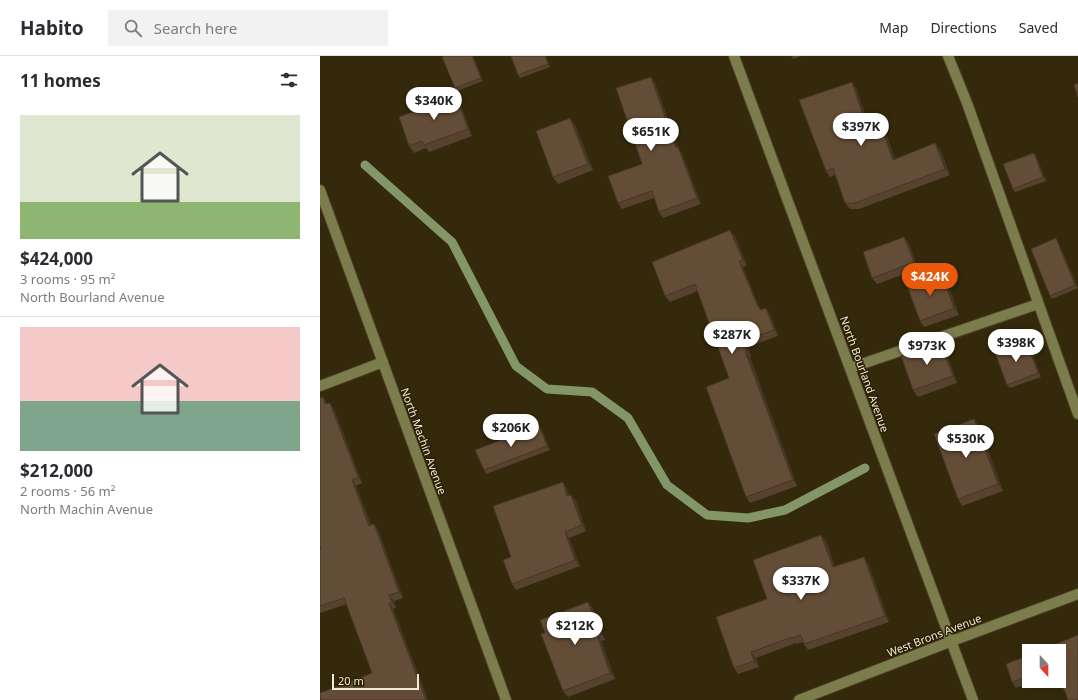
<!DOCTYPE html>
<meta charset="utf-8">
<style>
body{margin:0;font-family:"Noto Sans",sans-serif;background:#f2f2f3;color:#2b2b33;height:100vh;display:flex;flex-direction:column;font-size:15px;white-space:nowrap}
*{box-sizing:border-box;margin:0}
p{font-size:13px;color:#7c7c81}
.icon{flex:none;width:22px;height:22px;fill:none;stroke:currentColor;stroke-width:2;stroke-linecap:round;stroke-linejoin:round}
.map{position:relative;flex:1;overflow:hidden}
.sheet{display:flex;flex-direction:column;background:#fff;width:320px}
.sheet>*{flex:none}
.needle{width:26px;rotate:159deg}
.buttons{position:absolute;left:702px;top:588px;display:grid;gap:8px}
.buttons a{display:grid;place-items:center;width:44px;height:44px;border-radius:0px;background:#fff;box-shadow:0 4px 16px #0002;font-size:20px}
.scale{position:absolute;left:12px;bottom:10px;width:87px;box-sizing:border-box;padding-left:4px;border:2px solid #f0e9d8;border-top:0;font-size:11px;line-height:14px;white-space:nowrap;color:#f0e9d8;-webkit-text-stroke:3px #2a1f02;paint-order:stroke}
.price{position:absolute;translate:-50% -34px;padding:0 9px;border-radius:14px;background:#fff;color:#222;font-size:13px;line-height:26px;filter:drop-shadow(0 1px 2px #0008)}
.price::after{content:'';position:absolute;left:50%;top:24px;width:12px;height:9px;margin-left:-6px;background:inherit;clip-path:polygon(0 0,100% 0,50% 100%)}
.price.selected{background:#ea580c;color:#fff}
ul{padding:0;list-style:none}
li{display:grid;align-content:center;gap:8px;height:212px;padding:0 20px}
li+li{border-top:1px solid #e1e1e2}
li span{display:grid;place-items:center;height:124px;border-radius:0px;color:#555}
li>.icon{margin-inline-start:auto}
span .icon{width:72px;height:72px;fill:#fffc;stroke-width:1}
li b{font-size:17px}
h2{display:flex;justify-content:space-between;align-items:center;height:48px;padding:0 20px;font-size:17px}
header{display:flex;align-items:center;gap:24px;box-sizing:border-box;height:56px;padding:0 20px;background:#fff;border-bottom:1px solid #e1e1e2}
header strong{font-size:19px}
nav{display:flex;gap:22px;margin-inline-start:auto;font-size:14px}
.search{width:280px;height:36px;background:#f2f2f3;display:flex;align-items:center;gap:10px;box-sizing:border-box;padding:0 14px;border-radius:0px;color:#7c7c81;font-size:15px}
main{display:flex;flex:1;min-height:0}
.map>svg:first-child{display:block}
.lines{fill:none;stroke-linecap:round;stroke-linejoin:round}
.stream{stroke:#829668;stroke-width:9}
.minor-casing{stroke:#4e4428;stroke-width:12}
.minor{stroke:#7b7d4c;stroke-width:10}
.wall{fill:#56422e}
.shaded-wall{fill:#463626}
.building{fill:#644d36;stroke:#463626}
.labels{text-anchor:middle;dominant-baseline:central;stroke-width:3;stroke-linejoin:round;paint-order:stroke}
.street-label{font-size:11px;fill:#f0e9d8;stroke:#2a1f02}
</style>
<header>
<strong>Habito</strong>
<div class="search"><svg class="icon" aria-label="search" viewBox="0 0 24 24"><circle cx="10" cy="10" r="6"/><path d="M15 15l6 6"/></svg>Search here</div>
<nav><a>Map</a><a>Directions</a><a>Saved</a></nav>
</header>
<main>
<section class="sheet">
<h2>11 homes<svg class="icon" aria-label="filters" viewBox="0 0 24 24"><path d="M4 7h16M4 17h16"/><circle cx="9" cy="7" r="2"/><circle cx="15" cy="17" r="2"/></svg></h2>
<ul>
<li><span style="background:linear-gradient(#dfe7d0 70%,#8fb573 0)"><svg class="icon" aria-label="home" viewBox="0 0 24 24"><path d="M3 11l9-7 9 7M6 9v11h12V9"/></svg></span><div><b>$424,000</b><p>3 rooms · 95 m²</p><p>North Bourland Avenue</p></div></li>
<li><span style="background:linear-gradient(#f6c9c9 60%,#7fa58c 0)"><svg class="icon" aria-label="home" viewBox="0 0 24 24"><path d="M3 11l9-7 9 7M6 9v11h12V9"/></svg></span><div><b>$212,000</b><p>2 rooms · 56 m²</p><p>North Machin Avenue</p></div></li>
</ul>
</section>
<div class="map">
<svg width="758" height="644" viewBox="0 0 758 644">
<rect width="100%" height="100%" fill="#34290b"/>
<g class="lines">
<!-- stream -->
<polyline class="stream" points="45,109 132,186 196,310 227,333 272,336 308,362 347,429 387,459 428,462 465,454 545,412"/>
<!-- minor casing -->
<g class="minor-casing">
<g id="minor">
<polyline points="414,0 653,644"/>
<polyline points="628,0 647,47 758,358"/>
<polyline points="0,134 186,644"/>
<polyline points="530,312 718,248"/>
<polyline points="0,330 63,306"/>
<polyline points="479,644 632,585 758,538"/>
</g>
</g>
<!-- minor -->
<use href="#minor" class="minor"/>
</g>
<!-- wall -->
<g class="wall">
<polygon points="124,0 153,0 163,25 137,35 135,32"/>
<polygon points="191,0 226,0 230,11 200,22 198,19"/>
<polygon points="471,0 481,0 473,3"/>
<polygon points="335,27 358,92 362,98 381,148 343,162 339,156 334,142 302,153 298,147 322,108"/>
<polygon points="536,32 548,68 563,70 575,103 615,87 620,93 630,119 539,153 530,153 525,147 515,119 510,121 506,115"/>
<polygon points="135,37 139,44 152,80 109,96 106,92 94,97 89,90 106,51"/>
<polygon points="255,69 273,114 238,128 233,121"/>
<polygon points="714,97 716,100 726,125 695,136 693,133"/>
<polygon points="415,180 427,210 423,211 439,251 441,253 450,258 458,280 428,291 431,301 430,301 477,430 430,447 426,441 409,322 378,235 350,246 345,240"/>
<polygon points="584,181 589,188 598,213 557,228 552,222"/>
<polygon points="738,186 758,232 732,243 730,240"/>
<polygon points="621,217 626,224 639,259 604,271 600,265"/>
<polygon points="706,285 709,289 721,321 690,332 687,329"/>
<polygon points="625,293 637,327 598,341 593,334"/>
<polygon points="3,341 7,348 14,353 42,427 36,430 51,469 54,468 58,474 83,542 74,545 76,552 73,553 108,644 1,644 52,617 27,548 0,557 0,493 1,493"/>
<polygon points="659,369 683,435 642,450 638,443"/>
<polygon points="221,372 230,394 166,418 164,414"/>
<polygon points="247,433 249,439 256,445 266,475 249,482 260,510 196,534 192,528 191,501"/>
<polygon points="506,485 515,511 548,507 569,566 488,594 484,588 483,586 477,588 476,587 436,602 439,611 418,618 414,612 447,543"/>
<polygon points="268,546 273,553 285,584 281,585 295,623 248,641 243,635 225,577"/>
<polygon points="709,599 709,625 715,625 696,632 692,626"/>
</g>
<!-- shaded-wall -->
<g class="shaded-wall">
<polygon points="152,0 153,0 163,25 161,22"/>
<polygon points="225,0 226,0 230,11 228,8"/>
<polygon points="331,21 335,27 360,98 356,92"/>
<polygon points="532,26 536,32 551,75 546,69"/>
<polygon points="135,37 139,44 152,80 148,73"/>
<polygon points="250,62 255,69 273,114 268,108"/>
<polygon points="559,64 563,70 577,110 573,104"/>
<polygon points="615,87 620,93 630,119 625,113"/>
<polygon points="358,91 362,98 381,148 377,142"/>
<polygon points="714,97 716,100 726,125 723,121"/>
<polygon points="410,174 415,180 427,210 423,204"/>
<polygon points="584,181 589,188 598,213 594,206"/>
<polygon points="736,182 738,186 758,232 755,229"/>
<polygon points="419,205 423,211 439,251 443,256 444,260 438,251"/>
<polygon points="621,217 626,224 639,259 634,252"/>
<polygon points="446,252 450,258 458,280 454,274"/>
<polygon points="423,285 428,291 431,301 427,295"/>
<polygon points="706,285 709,289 721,321 718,317"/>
<polygon points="620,286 625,293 637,327 633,320"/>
<polygon points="425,295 430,301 477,430 473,424"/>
<polygon points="3,341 7,347 9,354 5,348"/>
<polygon points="10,347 14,353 42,427 38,421"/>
<polygon points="654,363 659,369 683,435 678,428"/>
<polygon points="219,369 221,372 230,394 227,390"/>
<polygon points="32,424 36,430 53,476 49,470"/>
<polygon points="243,426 247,433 252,446 247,440"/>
<polygon points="251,439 256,445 266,475 262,469"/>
<polygon points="54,468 58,474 83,542 79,536"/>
<polygon points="245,476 249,482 260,510 255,504"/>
<polygon points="501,479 506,485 517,518 513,511"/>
<polygon points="544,501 548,507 569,566 565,560"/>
<polygon points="69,539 74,545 76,552 72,546"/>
<polygon points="268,546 273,553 285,584 280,577"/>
<polygon points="69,547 73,553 108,644 106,644"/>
<polygon points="277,579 281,585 295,623 290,617"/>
<polygon points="431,596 436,602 439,611 434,605"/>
</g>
<!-- building -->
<g class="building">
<polygon points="124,0 152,0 161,22 135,32 122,1"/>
<polygon points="191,0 225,0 228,8 198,19"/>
<polygon points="331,21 356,92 358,91 377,142 339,156 332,135 298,147 288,120 322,108 296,32"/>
<polygon points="532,26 546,69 559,64 573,104 615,87 625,113 535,147 525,147 513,112 506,115 479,44"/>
<polygon points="758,27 758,41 754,29"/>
<polygon points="135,37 148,73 104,89 102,85 89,90 79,61 106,51 105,48"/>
<polygon points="250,62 268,108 233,121 216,75"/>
<polygon points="714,97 723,121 693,133 683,108"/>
<polygon points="410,174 423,204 419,205 438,251 439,250 440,254 446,252 454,274 423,285 427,295 425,295 473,424 426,441 386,331 409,322 375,228 345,240 332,206"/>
<polygon points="584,181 594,206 552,222 543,196"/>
<polygon points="736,182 755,229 730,240 711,193"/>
<polygon points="621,217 634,252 600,265 587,230"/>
<polygon points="706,285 718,317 687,329 675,297"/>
<polygon points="620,286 633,320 593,334 581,300"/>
<polygon points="3,341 5,348 10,347 38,421 32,424 49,470 54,468 79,536 69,539 72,546 69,547 106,644 1,644 0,641 0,637 52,617 24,542 0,550 0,493 1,493 0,489 0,342"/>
<polygon points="654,363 678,428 638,443 614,378"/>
<polygon points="219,369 227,390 164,414 155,394"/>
<polygon points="243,426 247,440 251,439 262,469 245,476 255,504 192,528 183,504 191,501 173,450"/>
<polygon points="501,479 513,511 544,501 565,560 484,588 481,579 472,582 472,581 431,596 434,605 414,612 396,561 447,543 433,504"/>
<polygon points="268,546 280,577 277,579 290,617 243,635 221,578 225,577 220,564"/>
<polygon points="758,579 758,644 748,644 739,621 739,595 719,595"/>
<polygon points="709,599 709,620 692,626 686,608"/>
</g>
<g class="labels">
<!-- street labels -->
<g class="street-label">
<text transform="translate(545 318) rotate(70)">North Bourland Avenue</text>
<text transform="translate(104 385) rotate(70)">North Machin Avenue</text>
<text transform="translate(614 579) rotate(-21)">West Brons Avenue</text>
</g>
</g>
</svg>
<div class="buttons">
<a><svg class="needle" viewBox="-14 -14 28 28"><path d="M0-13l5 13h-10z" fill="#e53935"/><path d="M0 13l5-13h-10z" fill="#7c7c81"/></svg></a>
</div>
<div class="scale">20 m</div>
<b class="price" style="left:114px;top:65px">$340K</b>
<b class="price" style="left:541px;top:91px">$397K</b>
<b class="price" style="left:331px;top:96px">$651K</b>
<b class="price selected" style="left:610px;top:241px">$424K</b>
<b class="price" style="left:412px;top:299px">$287K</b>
<b class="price" style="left:696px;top:307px">$398K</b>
<b class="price" style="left:607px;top:310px">$973K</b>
<b class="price" style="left:191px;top:392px">$206K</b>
<b class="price" style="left:646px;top:403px">$530K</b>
<b class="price" style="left:481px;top:545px">$337K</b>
<b class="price" style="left:255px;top:590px">$212K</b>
</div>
</main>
